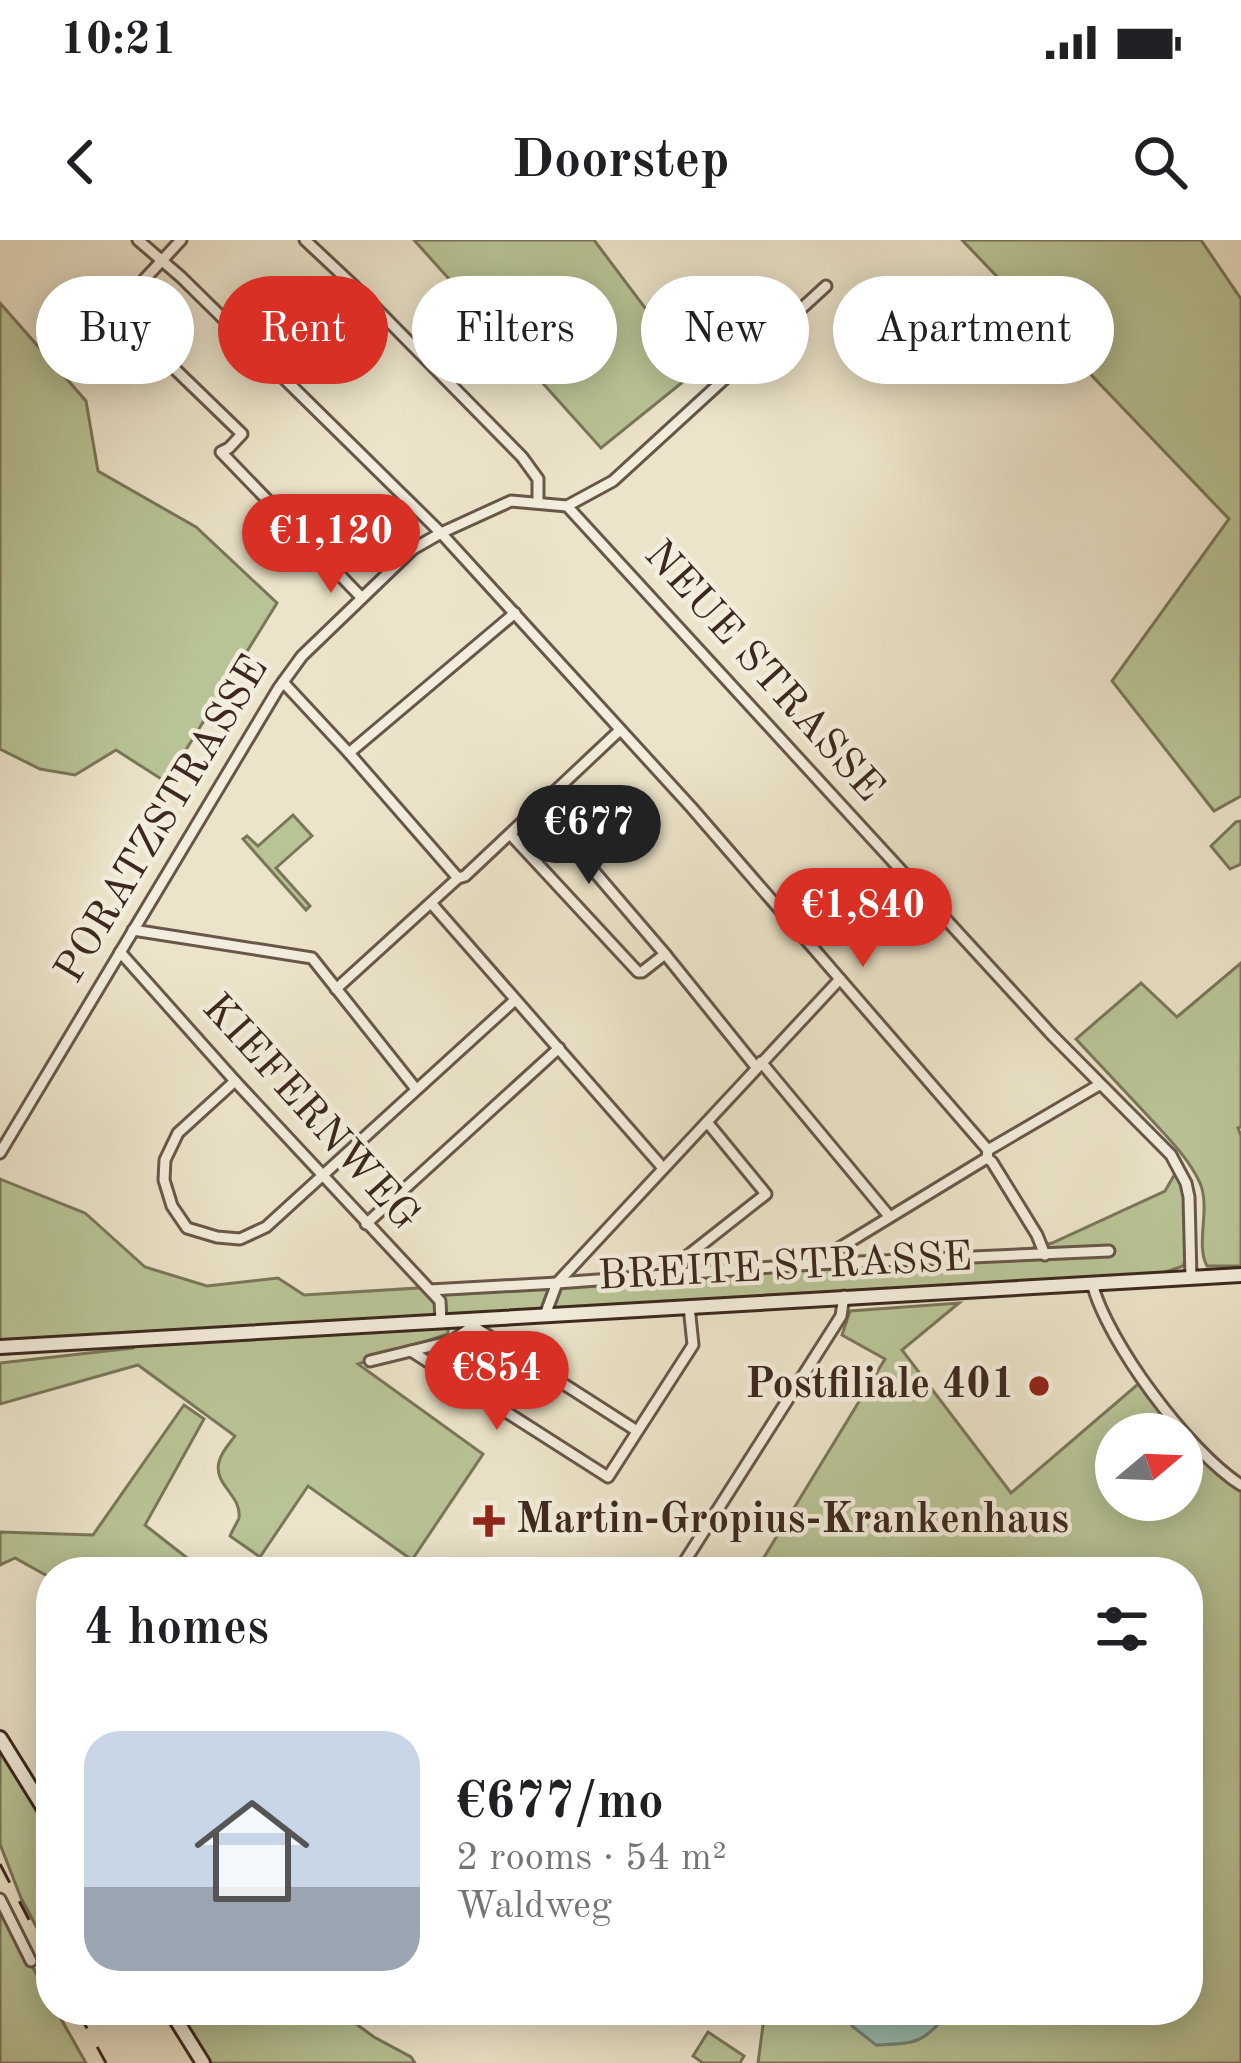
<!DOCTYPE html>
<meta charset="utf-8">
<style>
body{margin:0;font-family:"Old Standard TT",serif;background:#f6f6f6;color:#202124;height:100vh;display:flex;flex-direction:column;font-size:45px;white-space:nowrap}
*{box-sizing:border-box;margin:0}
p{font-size:39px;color:#757577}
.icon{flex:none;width:66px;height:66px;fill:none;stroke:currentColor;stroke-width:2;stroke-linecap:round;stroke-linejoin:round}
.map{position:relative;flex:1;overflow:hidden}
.sheet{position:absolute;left:36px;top:1317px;width:1167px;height:468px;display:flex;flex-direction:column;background:#fff;border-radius:48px;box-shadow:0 6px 30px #0003}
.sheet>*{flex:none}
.banner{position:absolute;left:36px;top:36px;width:1170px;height:108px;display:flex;gap:24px}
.needle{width:78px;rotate:71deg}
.controls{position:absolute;left:1095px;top:1173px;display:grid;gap:24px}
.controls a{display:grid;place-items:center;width:108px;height:108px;border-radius:50%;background:#fff;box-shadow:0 6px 30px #0003;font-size:60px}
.price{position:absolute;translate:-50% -102px;padding:0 27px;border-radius:42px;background:#d93025;color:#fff;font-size:39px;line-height:78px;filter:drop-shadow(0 3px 6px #0008)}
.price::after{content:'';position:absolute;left:50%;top:72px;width:36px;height:27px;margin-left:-18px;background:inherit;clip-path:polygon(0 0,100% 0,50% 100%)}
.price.on{background:#222;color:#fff}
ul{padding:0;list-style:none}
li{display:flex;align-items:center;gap:36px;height:300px;padding:0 48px}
li span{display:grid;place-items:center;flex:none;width:336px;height:240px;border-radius:36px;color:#555}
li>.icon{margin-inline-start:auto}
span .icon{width:144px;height:144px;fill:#fffc;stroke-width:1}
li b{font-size:51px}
h2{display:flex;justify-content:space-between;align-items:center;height:144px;padding:0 48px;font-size:51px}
.pill{padding:0 42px;border-radius:54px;background:#fff;box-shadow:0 6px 30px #0003;font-size:42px;line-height:108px}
.pill.on{background:#d93025;color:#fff}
.status{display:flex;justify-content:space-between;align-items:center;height:84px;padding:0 60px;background:#fff;direction:ltr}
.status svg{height:33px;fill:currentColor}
header{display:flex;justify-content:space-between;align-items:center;height:156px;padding:0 48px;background:#fff;font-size:54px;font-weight:800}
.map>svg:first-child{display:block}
.green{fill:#b9c496;stroke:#7a765a;stroke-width:3;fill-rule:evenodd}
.water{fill:#99bfb3;stroke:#748377;stroke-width:3}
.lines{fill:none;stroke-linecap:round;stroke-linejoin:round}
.minor-casing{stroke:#685749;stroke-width:15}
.secondary-casing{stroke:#3c281e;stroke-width:18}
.minor{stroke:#f3eddd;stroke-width:9}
.secondary{stroke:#f3eddd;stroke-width:12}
.rail{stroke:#3c281e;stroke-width:3;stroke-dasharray:21 21;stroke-linecap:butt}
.poi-dot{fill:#8f2418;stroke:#f3eddd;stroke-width:4.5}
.labels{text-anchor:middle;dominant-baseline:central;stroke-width:9;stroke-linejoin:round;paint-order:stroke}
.street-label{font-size:42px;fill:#3c281e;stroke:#f3eddd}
.poi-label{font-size:42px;font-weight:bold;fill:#3c281e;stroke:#f3eddd;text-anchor:end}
</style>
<div class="status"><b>10:21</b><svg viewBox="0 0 49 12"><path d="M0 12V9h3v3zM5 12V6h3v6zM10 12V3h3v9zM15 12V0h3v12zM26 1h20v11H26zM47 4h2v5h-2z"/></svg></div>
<header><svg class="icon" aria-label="back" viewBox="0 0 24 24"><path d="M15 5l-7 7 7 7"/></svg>Doorstep<svg class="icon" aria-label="search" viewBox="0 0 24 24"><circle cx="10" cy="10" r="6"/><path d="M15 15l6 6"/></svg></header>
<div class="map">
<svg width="1241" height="1823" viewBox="0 0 1241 1823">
<rect width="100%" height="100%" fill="#ece4ca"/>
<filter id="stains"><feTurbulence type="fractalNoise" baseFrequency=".00167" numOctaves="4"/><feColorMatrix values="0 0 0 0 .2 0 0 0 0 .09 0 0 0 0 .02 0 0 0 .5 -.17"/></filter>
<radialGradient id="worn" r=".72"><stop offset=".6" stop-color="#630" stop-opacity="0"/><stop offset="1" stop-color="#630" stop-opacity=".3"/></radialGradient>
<!-- green -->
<g class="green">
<polygon points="414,0 594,0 694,133 601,208"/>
<polygon points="962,0 1201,0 1241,59 1241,556 1214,571 1112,441 1229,279"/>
<polygon points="0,63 86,161 98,231 196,287 277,363 166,542 116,510 75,535 40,529 0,509"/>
<polygon points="293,575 312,596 276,628 310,666 306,670 243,599 247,596 258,606"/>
<polygon points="1241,581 1241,624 1230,629 1211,606 1236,582"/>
<path d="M1241,723V887L1238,888L1241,896V1026H1207C1195,1004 1211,969 1200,943C1188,917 1166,896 1148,876C1124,850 1100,825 1076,799L1141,743L1177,777Z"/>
<path d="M1176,932C1188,957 1194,1000 1183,1026L1160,1034L0,1102V939L85,973L145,1027L207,1046L278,1038L304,1055L1022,1011L1052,1003L1165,951Z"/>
<path d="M959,1063L902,1110L1011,1253L1144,1139L1166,1171L1241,1245V1823H758L765,1770H859L853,1786L877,1805C919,1803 923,1803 950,1770H1188V1332H755L885,1119L842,1095L850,1071ZM1116,1194H1182V1260H1116Z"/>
<path d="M448,1086V1094L358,1124L483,1214L412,1320L308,1246L260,1317L230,1296C230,1295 239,1279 239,1278C242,1255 213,1245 219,1222C221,1212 230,1203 235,1196L138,1125L0,1164V1123L133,1108L139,1103Z"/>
<polygon points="184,1165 204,1179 145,1285 191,1321 181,1332 51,1332 51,1338 15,1318 0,1325 0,1292 93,1295"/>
<polygon points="0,1508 51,1588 51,1714 21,1658 0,1604"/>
<polygon points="0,1666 51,1761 51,1770 56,1770 86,1823 0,1823"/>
<polygon points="174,1770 337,1770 374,1797 411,1817 415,1823 207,1823"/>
<polygon points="708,1792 744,1816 740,1823 703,1823 693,1816"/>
</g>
<!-- water -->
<path class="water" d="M859,1770H950C923,1803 919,1803 876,1805L852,1786Z"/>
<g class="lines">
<!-- minor casing -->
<g class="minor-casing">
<g id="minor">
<polyline points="138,0 181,37 441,293 691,567 988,910"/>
<polyline points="181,0 115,71 242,194 229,208 221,212 362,358"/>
<polyline points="305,0 354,46 522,217 538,239 538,263"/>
<polyline points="567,266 1052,795 1171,915 1186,943 1189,957 1191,1038"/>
<polyline points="283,442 349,513 458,638"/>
<polyline points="349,513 515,373"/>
<polyline points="539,567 665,714 756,827"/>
<polyline points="511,595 638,732 642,732 665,714"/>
<polyline points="431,663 663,928"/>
<polyline points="133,690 312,718 416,849"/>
<polyline points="120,712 235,841 440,1061 441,1081"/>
<polyline points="336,749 458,638 465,636 620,490"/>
<polyline points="761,822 889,976"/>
<polyline points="235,841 178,893 165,920 164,940 172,966 187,988 217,997 240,999 266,987 515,760"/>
<polyline points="0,913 278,449 302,416 413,309 441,293 511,261 567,266 613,241 826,46"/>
<polyline points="987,918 992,922 1037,995 1045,1015"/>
<polyline points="366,984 559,808"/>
<polyline points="813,1024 987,918 988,910 1099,845"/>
<polyline points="675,1035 686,1017 766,954 707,882"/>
<path d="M1092,1043C1107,1102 1189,1212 1241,1245"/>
<polyline points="430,1050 557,1043 813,1024 1109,1011"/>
<polyline points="545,1075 557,1043 840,739"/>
<polyline points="473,1079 473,1086 637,1191"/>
<polyline points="411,1111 608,1237 693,1105 689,1066"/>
<polyline points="370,1121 452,1101 473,1086"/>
<polyline points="678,1332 841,1076 844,1056"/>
<polyline points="0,1659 31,1721"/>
</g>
</g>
<!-- secondary casing -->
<g class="secondary-casing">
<g id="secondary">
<polyline points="0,1107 1241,1035"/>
<polyline points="0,1498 51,1580"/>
<polyline points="170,1770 203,1823"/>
</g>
</g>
<!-- minor -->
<use href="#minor" class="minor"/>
<!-- secondary -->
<use href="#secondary" class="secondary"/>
<!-- rail -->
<g class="rail">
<polyline points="0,1624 51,1722"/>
<polyline points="77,1770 106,1823"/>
</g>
</g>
<!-- markers -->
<g class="poi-dot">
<circle cx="1039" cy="1146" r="12"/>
<path d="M483 1263h12v12h12v12h-12v12h-12v-12h-12v-12h12z"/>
</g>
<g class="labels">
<!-- street labels -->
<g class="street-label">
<text transform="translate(763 432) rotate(48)">NEUE STRASSE</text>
<text transform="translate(163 580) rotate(-59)">PORATZSTRASSE</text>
<text transform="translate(310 873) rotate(48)">KIEFERNWEG</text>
<text transform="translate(785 1028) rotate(-3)">BREITE STRASSE</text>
</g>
<!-- poi labels -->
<g class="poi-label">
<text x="1015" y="1146">Postfiliale 401</text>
<text x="516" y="1281" text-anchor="start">Martin-Gropius-Krankenhaus</text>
</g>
</g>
<rect width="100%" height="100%" filter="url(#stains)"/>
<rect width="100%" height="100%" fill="url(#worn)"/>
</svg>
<div class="controls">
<a><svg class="needle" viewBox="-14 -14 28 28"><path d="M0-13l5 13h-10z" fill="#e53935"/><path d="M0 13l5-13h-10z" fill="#757577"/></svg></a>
</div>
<b class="price" style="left:331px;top:356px">€1,120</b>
<b class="price on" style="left:589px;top:647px">€677</b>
<b class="price" style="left:863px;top:730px">€1,840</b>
<b class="price" style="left:497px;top:1193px">€854</b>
<div class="banner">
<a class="pill">Buy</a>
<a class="pill on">Rent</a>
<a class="pill">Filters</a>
<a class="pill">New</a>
<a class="pill">Apartment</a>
</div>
<section class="sheet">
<h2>4 homes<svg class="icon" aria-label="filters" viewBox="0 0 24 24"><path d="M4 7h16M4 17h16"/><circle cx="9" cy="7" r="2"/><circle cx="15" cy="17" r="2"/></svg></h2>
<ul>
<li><span style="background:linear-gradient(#c9d6e8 65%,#9aa5b1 0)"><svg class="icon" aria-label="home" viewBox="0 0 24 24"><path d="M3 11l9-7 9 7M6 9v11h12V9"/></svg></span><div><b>€677/mo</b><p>2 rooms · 54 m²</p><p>Waldweg</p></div></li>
</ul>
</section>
</div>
